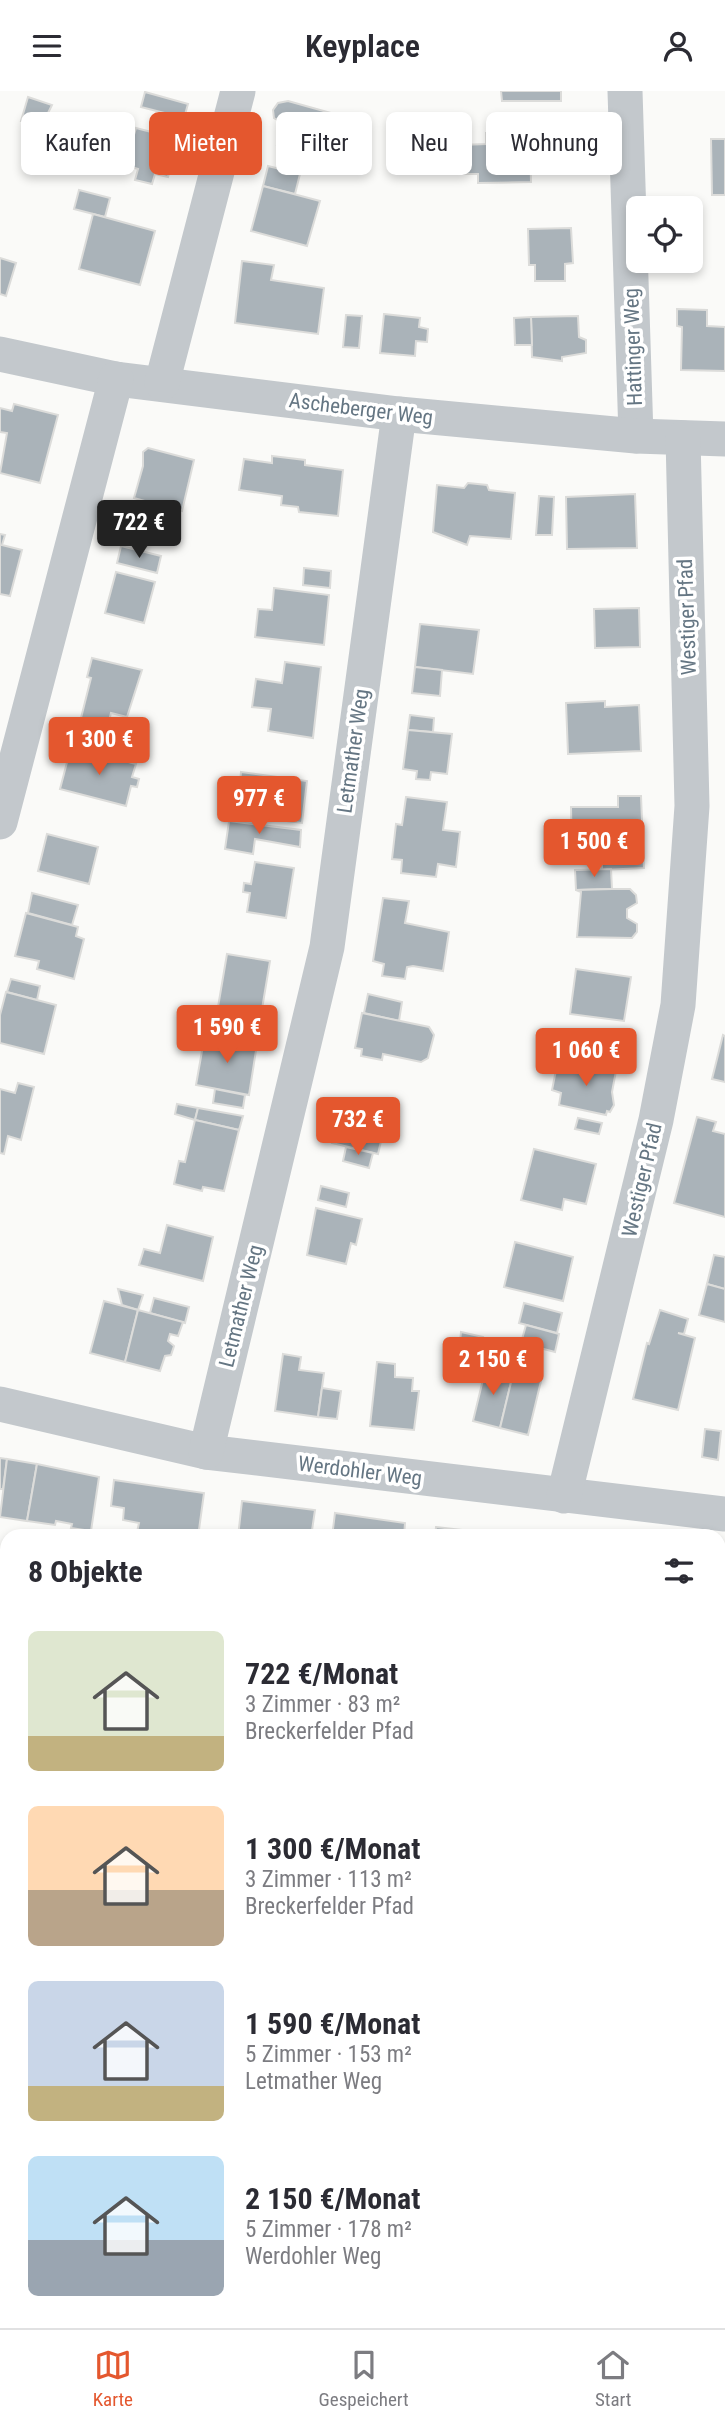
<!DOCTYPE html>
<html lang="de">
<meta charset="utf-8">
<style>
body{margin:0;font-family:"Roboto Condensed",sans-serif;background:#f2f2f3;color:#2b2b33;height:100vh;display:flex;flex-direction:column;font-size:26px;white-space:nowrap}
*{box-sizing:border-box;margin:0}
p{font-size:23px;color:#7c7c81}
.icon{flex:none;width:38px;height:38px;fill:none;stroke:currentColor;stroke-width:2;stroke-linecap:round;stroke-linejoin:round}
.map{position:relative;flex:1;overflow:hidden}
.drawer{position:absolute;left:0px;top:1438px;width:726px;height:800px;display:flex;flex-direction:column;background:#fff;border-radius:21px 21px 0 0;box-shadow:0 4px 10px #0003}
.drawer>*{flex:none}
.banner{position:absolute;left:21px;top:21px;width:684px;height:63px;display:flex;gap:14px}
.buttons{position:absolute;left:626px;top:105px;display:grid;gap:14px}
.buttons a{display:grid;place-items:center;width:77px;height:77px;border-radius:10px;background:#fff;box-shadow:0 4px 10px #0003;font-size:35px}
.price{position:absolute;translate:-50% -60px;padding:0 16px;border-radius:7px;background:#e4572e;color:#fff;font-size:23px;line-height:46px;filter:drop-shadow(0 2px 4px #0008)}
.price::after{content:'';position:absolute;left:50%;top:42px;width:21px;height:16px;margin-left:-10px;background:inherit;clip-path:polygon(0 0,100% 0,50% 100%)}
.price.current{background:#222;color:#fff}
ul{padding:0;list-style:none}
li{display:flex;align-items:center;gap:21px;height:175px;padding:0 28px}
li span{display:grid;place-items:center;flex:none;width:196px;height:140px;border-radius:10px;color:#555}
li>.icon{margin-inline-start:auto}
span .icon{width:84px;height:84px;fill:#fffc;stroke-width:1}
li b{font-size:30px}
h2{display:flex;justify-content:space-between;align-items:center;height:84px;padding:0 28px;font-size:30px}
.tag{padding:0 24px;border-radius:10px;background:#fff;box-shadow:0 4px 10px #0003;font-size:24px;line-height:63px}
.tag.current{background:#e4572e;color:#fff}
header{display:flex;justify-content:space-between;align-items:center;height:91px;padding:0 28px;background:#fff;font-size:32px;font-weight:600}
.dock{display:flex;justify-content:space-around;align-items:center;height:98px;border-top:2px solid #e1e1e2;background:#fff;font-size:19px;color:#7c7c81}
.dock a{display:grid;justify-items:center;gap:4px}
.dock .current{color:#e4572e}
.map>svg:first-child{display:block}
.green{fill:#dadfd7}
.building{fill:#aab3b9;stroke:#dcdcda;stroke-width:2}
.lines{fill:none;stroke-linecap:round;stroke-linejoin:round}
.street{stroke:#c3c8cc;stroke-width:35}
.labels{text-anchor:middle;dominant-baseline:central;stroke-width:7;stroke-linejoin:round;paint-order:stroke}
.street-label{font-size:21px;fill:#657683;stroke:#fff}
</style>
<header><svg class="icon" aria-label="menu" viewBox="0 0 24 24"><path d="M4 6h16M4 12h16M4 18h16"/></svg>Keyplace<svg class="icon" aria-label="person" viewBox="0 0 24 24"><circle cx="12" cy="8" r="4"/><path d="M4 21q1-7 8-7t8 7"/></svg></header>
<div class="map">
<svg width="725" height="2237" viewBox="0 0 725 2237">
<rect width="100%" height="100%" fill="#fafaf8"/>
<!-- green -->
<polygon class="green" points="0,1514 7,1515 7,2231 719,2231 719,1628 725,1629 725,2237 0,2237"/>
<!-- building -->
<g class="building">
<polygon points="501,0 561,0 561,10 502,10"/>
<polygon points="145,1 188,13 184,27 141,16"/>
<polygon points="28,6 52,14 41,36 21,30"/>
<polygon points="288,10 345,26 340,43 353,47 347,73 277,54 283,32 274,27 273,19 278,12"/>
<polygon points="155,25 182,33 178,48 151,40"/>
<polygon points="136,37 178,48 168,86 155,83 152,93 135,89 138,78 125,74"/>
<polygon points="486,42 514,42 515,53 530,53 531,91 478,92 478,83 461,83 460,54 486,53"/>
<polygon points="711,48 725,48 725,104 712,104"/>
<polygon points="268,75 300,83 295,103 263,95"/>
<polygon points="263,95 320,110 307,155 251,140"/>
<polygon points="79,99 110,107 105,126 74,118"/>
<polygon points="93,123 155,140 140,194 79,178"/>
<polygon points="571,137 573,172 565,173 565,190 535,190 535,174 529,174 528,138"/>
<polygon points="0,167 16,172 6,205 0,203"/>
<polygon points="242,170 274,174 271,189 324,197 318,243 235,232"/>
<polygon points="677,218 707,219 707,235 725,236 725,280 681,279 682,236 677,235"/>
<polygon points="384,223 420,227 419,236 428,238 427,251 416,250 415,265 380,262"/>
<polygon points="346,224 362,225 359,257 343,256"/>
<polygon points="578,225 579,246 586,249 586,262 562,266 562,270 532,266 531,226"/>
<polygon points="531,226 532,254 515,254 514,227"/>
<polygon points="14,313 58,324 40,392 0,382 7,342 0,341 0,317 12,320"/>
<polygon points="148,357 194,369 182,420 172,417 170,425 157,422 159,414 134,407 143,375 143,361"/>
<polygon points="272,365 305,369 305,374 343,379 338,425 299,421 298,416 281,414 282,405 239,399 244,368 272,372"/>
<polygon points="468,392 487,394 489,399 515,402 511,448 470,445 467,454 433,441 437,394 464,397"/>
<polygon points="635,403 637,457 567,458 566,406"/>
<polygon points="539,405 554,406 552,444 536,444"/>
<polygon points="0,443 5,444 2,454 22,459 10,505 0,503"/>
<polygon points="121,455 161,465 157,482 117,472"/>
<polygon points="304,477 331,480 330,497 303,494"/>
<polygon points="116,481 155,491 144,532 105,522"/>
<polygon points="274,497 329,504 324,554 255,546 258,518 272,519"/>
<polygon points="639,517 640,556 595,557 594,518"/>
<polygon points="420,533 479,539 473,583 415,576"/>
<polygon points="92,567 142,579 127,626 111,622 107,638 80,631 91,587 87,586"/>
<polygon points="285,571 321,576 313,647 268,640 271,618 252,616 256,588 282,592"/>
<polygon points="415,576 442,579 440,605 412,602"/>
<polygon points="605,610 605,616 639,614 641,660 568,663 566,612"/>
<polygon points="410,624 434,627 433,641 408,639"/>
<polygon points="408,639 452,643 447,683 431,681 430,689 416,688 417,680 403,678"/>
<polygon points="71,656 136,673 132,686 139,688 137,696 131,695 126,715 60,698"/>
<polygon points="241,681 307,690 302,732 255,726 257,707 239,704"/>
<polygon points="618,705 641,705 644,777 602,779 602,764 572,765 571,716 618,716"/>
<polygon points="406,706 447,711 443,739 460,741 456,776 438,773 436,786 401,782 402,769 392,768 396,733 402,734"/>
<polygon points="229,730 301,739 300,756 255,748 253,763 225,758"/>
<polygon points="47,743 98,756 89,793 38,780"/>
<polygon points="255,771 294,777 286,827 247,821 250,802 243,801 244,792 251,793"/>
<polygon points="611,778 612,798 576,799 575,779"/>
<polygon points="612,798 630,798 636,804 637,812 627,818 627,827 637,833 637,841 632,847 577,846 581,801 576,799"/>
<polygon points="32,802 78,814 72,834 28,822"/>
<polygon points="383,807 409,810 405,832 449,841 443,880 413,875 407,876 405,888 382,885 384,873 373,870"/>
<polygon points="26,822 78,836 76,845 84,848 74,888 37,878 39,870 15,865"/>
<polygon points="227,863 270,870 261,924 218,916"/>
<polygon points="576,878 631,886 624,930 570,923"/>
<polygon points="11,888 40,895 37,909 7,901"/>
<polygon points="6,901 56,914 44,963 0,952 0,924"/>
<polygon points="368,903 402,911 399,930 364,922"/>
<polygon points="362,922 429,936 434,944 428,967 421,971 383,963 382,969 361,965 362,958 355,957"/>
<polygon points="205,943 257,953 249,1004 196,994"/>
<polygon points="723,944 725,945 725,991 712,988"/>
<polygon points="568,971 616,980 612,1001 614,1014 610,1021 607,1020 606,1024 559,1014 561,1002 552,999 556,979 566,981"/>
<polygon points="18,992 34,996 21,1049 8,1045 4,1063 0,1062 0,998 15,1002"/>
<polygon points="215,998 245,1004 243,1017 213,1012"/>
<polygon points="342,1010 388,1020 387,1024 399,1026 394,1048 382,1046 378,1063 332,1052"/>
<polygon points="177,1013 198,1017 195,1029 175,1023"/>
<polygon points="198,1017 243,1025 239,1039 195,1029"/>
<polygon points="697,1026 716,1031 713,1040 725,1043 725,1126 674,1112"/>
<polygon points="578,1027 602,1032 599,1043 575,1038"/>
<polygon points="195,1029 239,1039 224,1100 203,1096 202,1100 174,1093 179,1070 185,1071"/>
<polygon points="346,1056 373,1062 369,1077 343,1070"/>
<polygon points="534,1058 596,1073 586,1113 564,1108 562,1119 521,1109"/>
<polygon points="321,1095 349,1102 346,1116 318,1109"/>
<polygon points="316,1117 362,1128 356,1154 351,1152 346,1173 307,1164"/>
<polygon points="167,1134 213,1146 203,1190 139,1174 144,1158 160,1162"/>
<polygon points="515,1151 573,1166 563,1210 504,1196"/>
<polygon points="714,1164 725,1166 725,1198 707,1193"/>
<polygon points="707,1193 725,1198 725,1231 699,1224"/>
<polygon points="118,1198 143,1204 138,1219 122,1214"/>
<polygon points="154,1207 189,1216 185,1232 150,1222"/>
<polygon points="104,1210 138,1219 125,1271 90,1262"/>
<polygon points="524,1212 562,1222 557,1242 519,1232"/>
<polygon points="138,1219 183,1231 178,1245 170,1243 168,1250 174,1255 171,1264 165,1265 160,1280 125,1271"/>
<polygon points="660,1219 688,1228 684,1243 678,1242 695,1247 678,1319 633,1308 647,1252 649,1253"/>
<polygon points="526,1234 559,1243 555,1261 521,1252"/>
<polygon points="461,1241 483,1246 475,1275 458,1271"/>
<polygon points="283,1263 301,1266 299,1279 324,1282 318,1326 275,1320"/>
<polygon points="377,1271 395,1273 395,1286 413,1287 412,1300 419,1300 414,1339 370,1335"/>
<polygon points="486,1276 513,1283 500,1337 473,1330"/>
<polygon points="513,1283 541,1290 528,1344 500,1337"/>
<polygon points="322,1297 341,1300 337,1328 318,1326"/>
<polygon points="705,1338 721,1340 718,1369 702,1366"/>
<polygon points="0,1367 7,1368 3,1398 0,1398"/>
<polygon points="7,1368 37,1373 27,1430 0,1426"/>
<polygon points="37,1373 99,1386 91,1440 71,1437 72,1433 56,1430 55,1434 27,1430"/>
<polygon points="114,1389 204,1402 198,1446 165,1446 137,1441 139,1432 123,1429 124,1417 111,1415"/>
<polygon points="242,1410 315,1419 311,1446 238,1446"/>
<polygon points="335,1422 405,1432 404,1446 332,1446"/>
<polygon points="436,1436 514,1445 514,1446 435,1446"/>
<polygon points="722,1466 725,1466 725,1501 719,1500"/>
</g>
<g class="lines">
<!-- street -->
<g class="street">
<polyline points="625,0 636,345"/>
<polyline points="0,263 116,288 399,323 636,345 725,348"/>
<polyline points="162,292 238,0"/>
<polyline points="0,731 116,288"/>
<polyline points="0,1313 206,1361 725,1423"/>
<polyline points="206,1361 327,856 399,323"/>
<polyline points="564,1405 656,1029 678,914 692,715 683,347"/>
</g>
</g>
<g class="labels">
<!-- street labels -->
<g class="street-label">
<text transform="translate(633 256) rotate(-92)">Hattinger Weg</text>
<text transform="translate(361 318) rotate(7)">Ascheberger Weg</text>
<text transform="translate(687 526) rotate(-92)">Westiger Pfad</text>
<text transform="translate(353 660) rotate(-82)">Letmather Weg</text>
<text transform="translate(642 1089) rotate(-77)">Westiger Pfad</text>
<text transform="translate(241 1215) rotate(-76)">Letmather Weg</text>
<text transform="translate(360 1380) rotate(7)">Werdohler Weg</text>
</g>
</g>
</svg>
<div class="buttons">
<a><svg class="icon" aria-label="locate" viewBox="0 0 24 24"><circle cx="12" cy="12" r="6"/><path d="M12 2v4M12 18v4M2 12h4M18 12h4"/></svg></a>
</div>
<b class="price current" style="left:139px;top:469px">722 €</b>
<b class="price" style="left:99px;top:686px">1 300 €</b>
<b class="price" style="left:259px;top:745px">977 €</b>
<b class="price" style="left:594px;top:788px">1 500 €</b>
<b class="price" style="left:227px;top:974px">1 590 €</b>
<b class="price" style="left:586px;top:997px">1 060 €</b>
<b class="price" style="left:358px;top:1066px">732 €</b>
<b class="price" style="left:493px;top:1306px">2 150 €</b>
<div class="banner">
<a class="tag">Kaufen</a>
<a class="tag current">Mieten</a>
<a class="tag">Filter</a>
<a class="tag">Neu</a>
<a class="tag">Wohnung</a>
</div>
<section class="drawer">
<h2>8 Objekte<svg class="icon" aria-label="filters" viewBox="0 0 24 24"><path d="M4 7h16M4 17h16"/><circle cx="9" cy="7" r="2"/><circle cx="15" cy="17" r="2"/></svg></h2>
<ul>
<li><span style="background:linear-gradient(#dfe7d0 75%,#c2b280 0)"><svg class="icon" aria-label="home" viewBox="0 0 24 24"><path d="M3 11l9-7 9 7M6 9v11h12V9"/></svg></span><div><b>722 €/Monat</b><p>3 Zimmer · 83 m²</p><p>Breckerfelder Pfad</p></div></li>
<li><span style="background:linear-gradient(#ffd9b3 60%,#b9a48a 0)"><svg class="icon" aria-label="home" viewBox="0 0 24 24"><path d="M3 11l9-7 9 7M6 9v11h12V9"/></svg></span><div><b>1 300 €/Monat</b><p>3 Zimmer · 113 m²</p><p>Breckerfelder Pfad</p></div></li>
<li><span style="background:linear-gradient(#c9d6e8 75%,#c2b280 0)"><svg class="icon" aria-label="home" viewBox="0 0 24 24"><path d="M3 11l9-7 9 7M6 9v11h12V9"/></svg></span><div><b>1 590 €/Monat</b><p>5 Zimmer · 153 m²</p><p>Letmather Weg</p></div></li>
<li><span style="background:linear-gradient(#bfe0f5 60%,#9aa5b1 0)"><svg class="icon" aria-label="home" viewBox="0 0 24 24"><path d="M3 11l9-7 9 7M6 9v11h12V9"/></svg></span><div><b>2 150 €/Monat</b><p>5 Zimmer · 178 m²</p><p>Werdohler Weg</p></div></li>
</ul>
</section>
</div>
<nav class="dock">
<a class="current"><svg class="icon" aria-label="map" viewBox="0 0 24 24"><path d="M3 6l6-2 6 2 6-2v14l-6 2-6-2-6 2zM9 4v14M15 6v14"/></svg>Karte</a>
<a><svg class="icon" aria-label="saved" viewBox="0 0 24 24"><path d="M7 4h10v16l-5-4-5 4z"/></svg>Gespeichert</a>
<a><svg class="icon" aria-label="home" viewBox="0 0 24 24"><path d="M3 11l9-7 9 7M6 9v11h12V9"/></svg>Start</a>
</nav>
